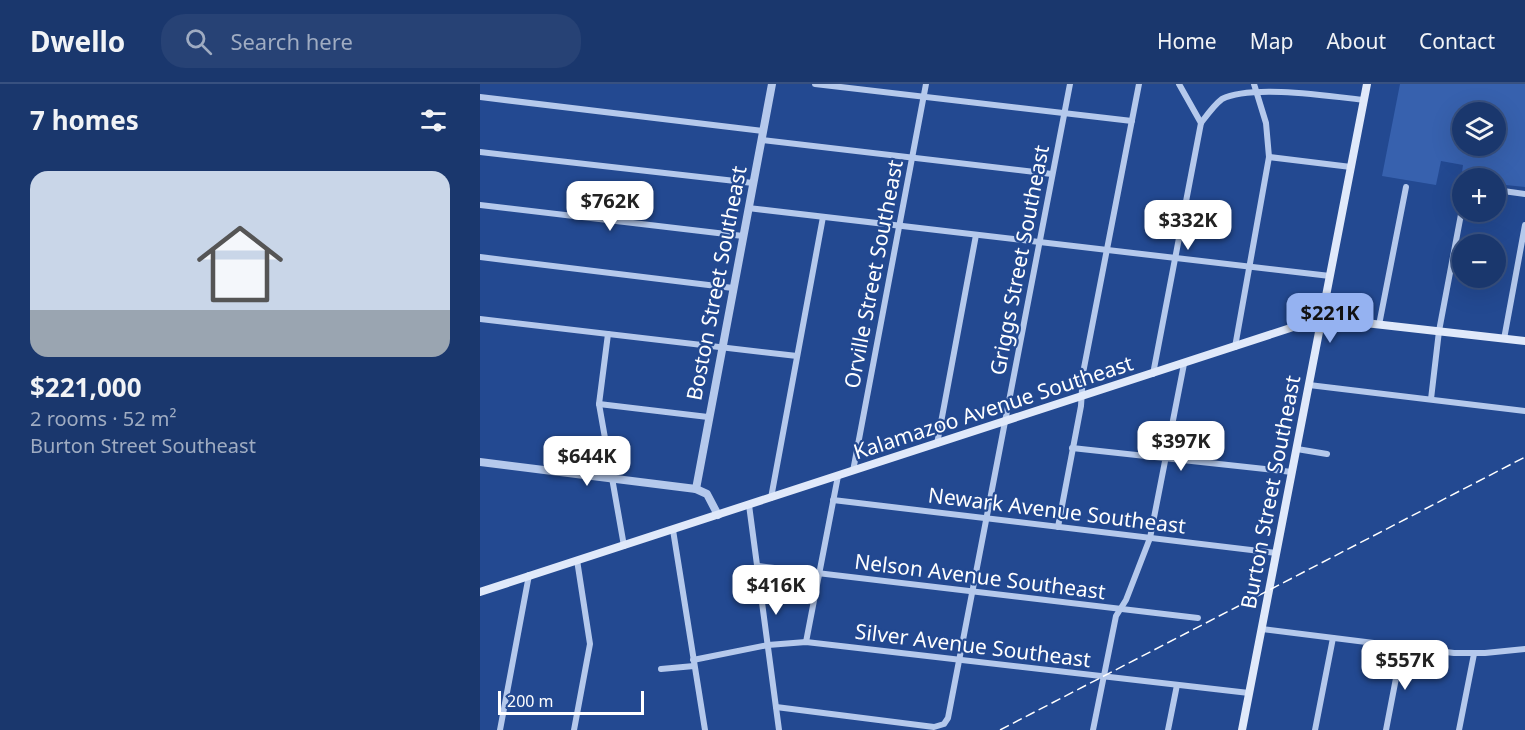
<!DOCTYPE html>
<meta charset="utf-8">
<style>
body{margin:0;font-family:"Noto Sans",sans-serif;background:#274275;color:#f1f3f6;height:100vh;display:flex;flex-direction:column;font-size:22px;white-space:nowrap}
*{box-sizing:border-box;margin:0}
p{font-size:20px;color:#9facc2}
.icon{flex:none;width:33px;height:33px;fill:none;stroke:currentColor;stroke-width:2;stroke-linecap:round;stroke-linejoin:round}
.map{position:relative;flex:1;overflow:hidden}
.sheet{display:flex;flex-direction:column;background:#1a376d;width:480px}
.sheet>*{flex:none}
.controls{position:absolute;left:972px;top:18px;display:grid;gap:12px}
.controls a{display:grid;place-items:center;width:54px;height:54px;border-radius:50%;background:#1a376d;box-shadow:0 6px 24px #0002,0 0 0 2px #385180;font-size:30px}
.scale{position:absolute;left:18px;bottom:15px;width:146px;box-sizing:border-box;padding-left:6px;border:3px solid #fff;border-top:0;font-size:16px;line-height:21px;white-space:nowrap;color:#fff;-webkit-text-stroke:4px #234991;paint-order:stroke}
.price{position:absolute;translate:-50% -51px;padding:0 14px;border-radius:12px;background:#fff;color:#222;font-size:20px;line-height:39px;filter:drop-shadow(0 2px 3px #0008)}
.price::after{content:'';position:absolute;left:50%;top:36px;width:18px;height:14px;margin-left:-9px;background:inherit;clip-path:polygon(0 0,100% 0,50% 100%)}
.price.active{background:#95b2f1;color:#111}
ul{padding:0;list-style:none}
li{display:grid;align-content:center;gap:12px;height:318px;padding:0 30px}
li span{display:grid;place-items:center;height:186px;border-radius:18px;color:#555}
li>.icon{margin-inline-start:auto}
span .icon{width:108px;height:108px;fill:#fffc;stroke-width:1}
li b{font-size:26px}
h2{display:flex;justify-content:space-between;align-items:center;height:72px;padding:0 30px;font-size:26px}
header{display:flex;align-items:center;gap:36px;box-sizing:border-box;height:84px;padding:0 30px;background:#1a376d;border-bottom:2px solid #385180}
header strong{font-size:28px}
nav{display:flex;gap:33px;margin-inline-start:auto;font-size:21px}
.search{width:420px;height:54px;background:#274275;display:flex;align-items:center;gap:15px;box-sizing:border-box;padding:0 21px;border-radius:24px;color:#9facc2;font-size:22px}
main{display:flex;flex:1;min-height:0}
.map>svg:first-child{display:block}
.green{fill:#3761ae;fill-rule:evenodd}
.lines{fill:none;stroke-linecap:round;stroke-linejoin:round}
.minor{stroke:#b5c9ec;stroke-width:6}
.tertiary{stroke:#b5c9ec;stroke-width:8}
.secondary{stroke:#e0e9fa;stroke-width:8}
.rail{stroke:#fff;stroke-width:1.5;stroke-dasharray:10 4.5;stroke-linecap:butt}
.labels{text-anchor:middle;dominant-baseline:central;stroke-width:4.5;stroke-linejoin:round;paint-order:stroke}
.street-label{font-size:21px;fill:#fff;stroke:#234991}
</style>
<header>
<strong>Dwello</strong>
<div class="search"><svg class="icon" aria-label="search" viewBox="0 0 24 24"><circle cx="10" cy="10" r="6"/><path d="M15 15l6 6"/></svg>Search here</div>
<nav><a>Home</a><a>Map</a><a>About</a><a>Contact</a></nav>
</header>
<main>
<section class="sheet">
<h2>7 homes<svg class="icon" aria-label="filters" viewBox="0 0 24 24"><path d="M4 7h16M4 17h16"/><circle cx="9" cy="7" r="2"/><circle cx="15" cy="17" r="2"/></svg></h2>
<ul>
<li><span style="background:linear-gradient(#c9d6e8 75%,#9aa5b1 0)"><svg class="icon" aria-label="home" viewBox="0 0 24 24"><path d="M3 11l9-7 9 7M6 9v11h12V9"/></svg></span><div><b>$221,000</b><p>2 rooms · 52 m²</p><p>Burton Street Southeast</p></div></li>
</ul>
</section>
<div class="map">
<svg width="1045" height="646" viewBox="0 0 1045 646">
<rect width="100%" height="100%" fill="#234991"/>
<!-- green -->
<path class="green" d="M920,0H1045V103L1016,100V94L981,95L983,81L961,77L956,101L902,92ZM982,28H1016V62H982Z"/>
<g class="lines">
<!-- minor -->
<g class="minor">
<polyline points="335,0 652,37"/>
<polyline points="699,0 721,39"/>
<polyline points="0,13 283,47"/>
<polyline points="282,56 572,90"/>
<polyline points="0,68 273,99"/>
<polyline points="789,73 871,83"/>
<polyline points="1016,106 1045,110"/>
<polyline points="0,121 263,152"/>
<polyline points="268,124 850,192"/>
<polyline points="0,173 253,204"/>
<polyline points="0,235 317,272"/>
<polyline points="899,241 926,103"/>
<polyline points="128,250 119,320 144,462"/>
<polyline points="1024,255 1045,141"/>
<polyline points="755,263 789,73 786,39 774,0"/>
<path d="M673,290L721,39C727,31 734,21 742,15C771,0 849,12 884,16"/>
<polyline points="829,301 1045,327"/>
<polyline points="951,315 959,247 982,125"/>
<polyline points="119,320 228,333"/>
<polyline points="457,360 496,151"/>
<polyline points="592,364 812,388"/>
<polyline points="817,365 847,370"/>
<polyline points="373,387 446,0"/>
<polyline points="291,414 343,133"/>
<polyline points="353,416 797,469"/>
<polyline points="269,421 299,646"/>
<polyline points="578,443 601,322 603,289 659,0"/>
<polyline points="193,446 225,646"/>
<polyline points="278,482 718,534"/>
<polyline points="782,545 974,569 1005,569 1045,565"/>
<polyline points="326,558 358,392"/>
<polyline points="213,576 288,561 326,558 769,609"/>
<polyline points="181,585 214,582"/>
<polyline points="296,623 454,643 464,640 468,634 590,0"/>
<polyline points="20,646 49,491"/>
<polyline points="94,646 110,560 97,476"/>
<polyline points="613,646 636,532 646,516 670,454 704,280"/>
<polyline points="688,646 697,601"/>
<polyline points="835,646 853,554"/>
<polyline points="906,646 922,563"/>
<polyline points="979,646 994,570"/>
</g>
<!-- tertiary -->
<g class="tertiary">
<polyline points="0,378 216,405 227,410 238,431"/>
<polyline points="216,405 292,0"/>
</g>
<!-- secondary -->
<g class="secondary">
<polyline points="0,508 841,234 1045,257"/>
<polyline points="762,646 887,0"/>
</g>
<!-- rail -->
<polyline class="rail" points="520,646 1045,373"/>
</g>
<g class="labels">
<!-- street labels -->
<g class="street-label">
<text transform="translate(539 176) rotate(-79)">Griggs Street Southeast</text>
<text transform="translate(393 190) rotate(-79)">Orville Street Southeast</text>
<text transform="translate(236 199) rotate(-79)">Boston Street Southeast</text>
<text transform="translate(513 323) rotate(-18)">Kalamazoo Avenue Southeast</text>
<text transform="translate(790 408) rotate(-79)">Burton Street Southeast</text>
<text transform="translate(577 426) rotate(7)">Newark Avenue Southeast</text>
<text transform="translate(500 492) rotate(7)">Nelson Avenue Southeast</text>
<text transform="translate(493 561) rotate(7)">Silver Avenue Southeast</text>
</g>
</g>
</svg>
<div class="controls">
<a><svg class="icon" aria-label="layers" viewBox="0 0 24 24"><path d="M12 4l9 5-9 5-9-5zM3 14l9 5 9-5"/></svg></a>
<a>+</a>
<a>−</a>
</div>
<div class="scale">200 m</div>
<b class="price" style="left:130px;top:148px">$762K</b>
<b class="price" style="left:708px;top:167px">$332K</b>
<b class="price active" style="left:850px;top:260px">$221K</b>
<b class="price" style="left:701px;top:388px">$397K</b>
<b class="price" style="left:107px;top:403px">$644K</b>
<b class="price" style="left:296px;top:532px">$416K</b>
<b class="price" style="left:925px;top:607px">$557K</b>
</div>
</main>
